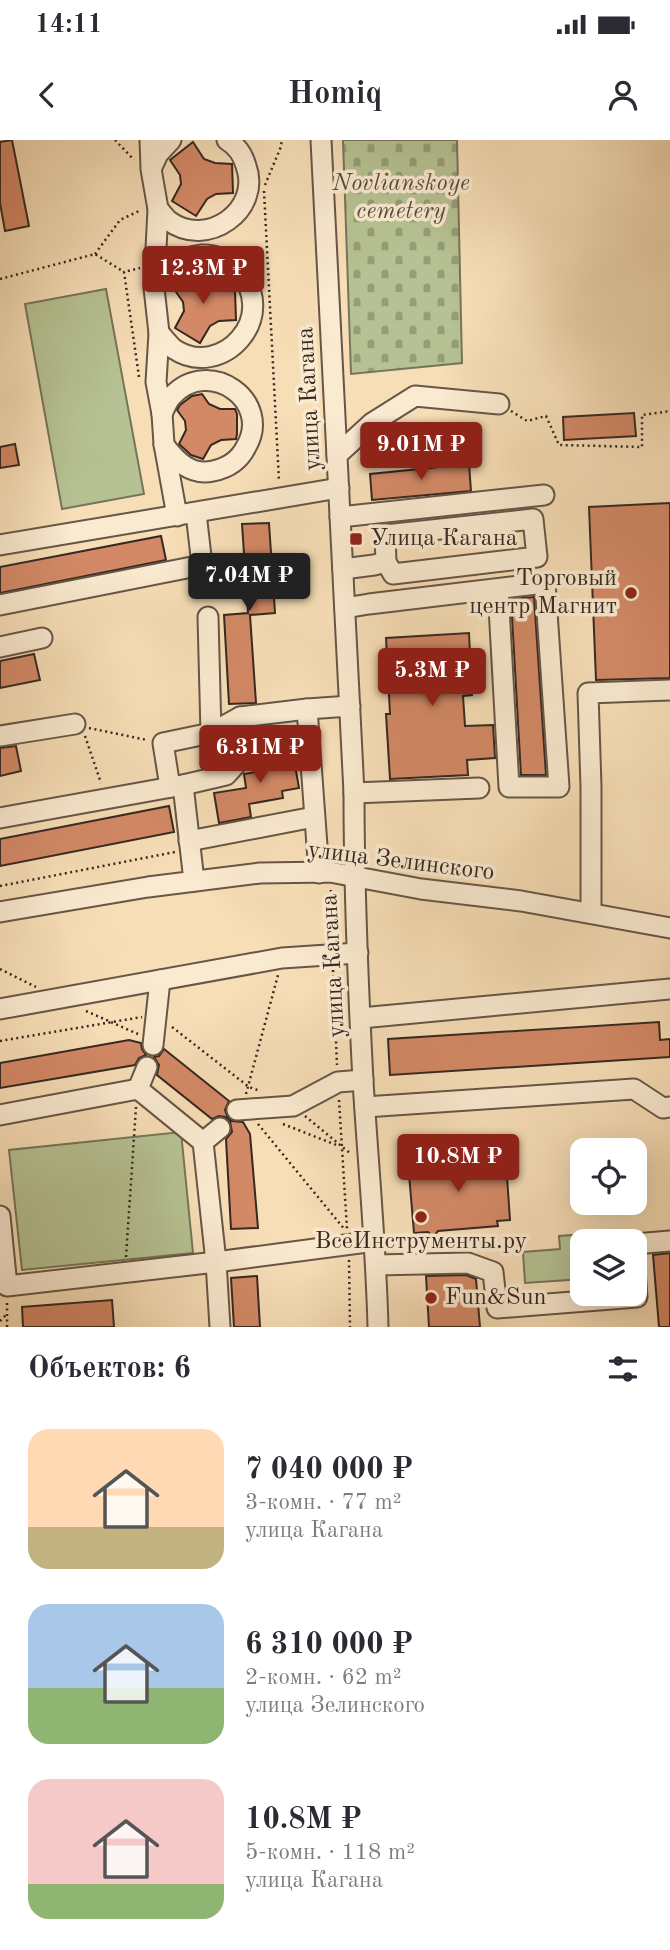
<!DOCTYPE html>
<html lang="ru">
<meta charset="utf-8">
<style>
body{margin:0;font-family:"Old Standard TT",serif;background:#f2f2f3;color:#2b2b33;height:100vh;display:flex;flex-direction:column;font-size:26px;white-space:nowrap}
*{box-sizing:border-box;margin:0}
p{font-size:23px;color:#7c7c81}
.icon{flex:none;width:38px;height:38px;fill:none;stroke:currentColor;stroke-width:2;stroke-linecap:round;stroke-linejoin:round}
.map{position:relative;height:1187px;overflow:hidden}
.panel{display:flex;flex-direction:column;background:#fff;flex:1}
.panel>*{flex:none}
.fabs{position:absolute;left:570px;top:998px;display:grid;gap:14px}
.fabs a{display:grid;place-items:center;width:77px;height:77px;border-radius:14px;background:#fff;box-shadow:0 7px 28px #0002;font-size:35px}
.price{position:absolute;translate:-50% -60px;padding:0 16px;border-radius:7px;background:#8f2418;color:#fff;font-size:23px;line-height:46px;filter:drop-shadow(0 2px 4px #0008)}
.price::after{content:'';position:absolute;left:50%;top:42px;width:21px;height:16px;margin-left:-10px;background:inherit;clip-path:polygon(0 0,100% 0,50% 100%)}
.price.selected{background:#222;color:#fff}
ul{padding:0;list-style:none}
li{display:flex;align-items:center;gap:21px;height:175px;padding:0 28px}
li span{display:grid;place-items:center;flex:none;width:196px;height:140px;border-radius:21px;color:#555}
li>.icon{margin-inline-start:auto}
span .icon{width:84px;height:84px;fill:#fffc;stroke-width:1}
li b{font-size:30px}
h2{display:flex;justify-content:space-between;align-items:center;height:84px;padding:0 28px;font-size:30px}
.status{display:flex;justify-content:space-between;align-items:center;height:49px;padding:0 35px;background:#fff;direction:ltr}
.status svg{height:19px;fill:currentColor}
header{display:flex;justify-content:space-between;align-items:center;height:91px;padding:0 28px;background:#fff;font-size:32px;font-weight:700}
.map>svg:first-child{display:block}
.cemetery{fill:url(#cemetery-stones);stroke:#76755a;stroke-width:2}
.park{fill:#b6c293;stroke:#76755a;stroke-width:2}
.building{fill:#d38966;stroke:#362822;stroke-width:2}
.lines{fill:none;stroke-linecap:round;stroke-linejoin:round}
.minor-casing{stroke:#665647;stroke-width:23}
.path{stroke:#362822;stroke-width:2.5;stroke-dasharray:2 3.5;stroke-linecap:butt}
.minor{stroke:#faead0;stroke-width:19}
.poi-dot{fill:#8f2418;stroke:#faead0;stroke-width:2.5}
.labels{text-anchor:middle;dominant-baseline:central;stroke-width:7;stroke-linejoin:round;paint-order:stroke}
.park-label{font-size:24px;font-style:italic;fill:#564e3e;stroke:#faead0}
.street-label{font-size:24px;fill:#362822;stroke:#faead0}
.poi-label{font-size:24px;fill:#362822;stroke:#faead0;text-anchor:start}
</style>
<div class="status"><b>14:11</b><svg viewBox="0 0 49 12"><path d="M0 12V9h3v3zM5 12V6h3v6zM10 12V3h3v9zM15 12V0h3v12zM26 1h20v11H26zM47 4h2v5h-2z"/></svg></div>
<header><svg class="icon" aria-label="back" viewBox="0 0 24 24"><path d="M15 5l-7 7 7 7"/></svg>Homiq<svg class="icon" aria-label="person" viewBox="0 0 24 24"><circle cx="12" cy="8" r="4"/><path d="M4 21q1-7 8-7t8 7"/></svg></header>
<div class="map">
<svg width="670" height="1187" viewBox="0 0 670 1187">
<defs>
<pattern id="cemetery-stones" width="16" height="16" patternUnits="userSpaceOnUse" patternTransform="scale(1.75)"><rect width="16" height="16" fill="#b6c293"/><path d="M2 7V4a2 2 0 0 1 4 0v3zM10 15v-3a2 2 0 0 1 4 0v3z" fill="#959e78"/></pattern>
</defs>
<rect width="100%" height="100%" fill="#f7deb7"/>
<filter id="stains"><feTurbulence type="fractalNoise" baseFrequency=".00286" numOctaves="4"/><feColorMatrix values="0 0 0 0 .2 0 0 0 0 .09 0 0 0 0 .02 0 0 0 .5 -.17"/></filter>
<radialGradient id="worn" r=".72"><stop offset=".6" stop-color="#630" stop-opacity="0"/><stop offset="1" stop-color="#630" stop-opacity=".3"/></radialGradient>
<!-- cemetery -->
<polygon class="cemetery" points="343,0 457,0 462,223 351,234"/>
<!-- park -->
<g class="park">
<polygon points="106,149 144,354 62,369 25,164"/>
<polygon points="181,992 193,1113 22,1130 9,1010"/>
<polygon points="614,1092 615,1101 583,1101 583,1139 525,1143 523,1112 560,1109 559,1096"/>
</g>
<!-- building -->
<g class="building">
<polygon points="12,0 29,86 5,91 0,63 0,2"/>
<polygon points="193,2 204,19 215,23 232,24 233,53 216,54 207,59 196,76 172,61 181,44 180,35 170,20"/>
<polygon points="196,129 207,145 218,150 235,150 236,180 219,181 210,186 200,203 175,188 184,171 183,162 172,146"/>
<polygon points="202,254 209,264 220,269 235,269 237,274 237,294 236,299 221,300 211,305 203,319 191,315 179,304 186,290 185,281 177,270 180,265 192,256"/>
<polygon points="634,273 636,296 564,300 563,277"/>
<polygon points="15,304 19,325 0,328 0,307"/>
<polygon points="469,324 471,351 372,360 370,334"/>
<polygon points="670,363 670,538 596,540 589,367"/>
<polygon points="269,383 275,473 250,475 256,563 229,564 224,475 248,473 242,384"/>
<polygon points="161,396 166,420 0,453 0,427"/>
<polygon points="534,457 546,635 521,635 511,459"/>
<polygon points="469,493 472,555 463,556 465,586 493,585 495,618 467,620 468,635 390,639 386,574 390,574 386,498"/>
<polygon points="34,514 40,540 0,548 0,521"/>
<polygon points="291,602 299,648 282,651 283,658 249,664 251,677 219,683 214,653 246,648 244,634 267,630 263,607"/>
<polygon points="16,606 21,631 0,636 0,608"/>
<polygon points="169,666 174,692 0,726 0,699"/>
<polygon points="659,882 660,900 670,899 670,917 390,935 388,899"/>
<polygon points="129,900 141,903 142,909 146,915 139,918 135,925 0,948 0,923"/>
<polygon points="164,909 229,961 225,970 227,976 232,981 243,982 250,994 258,1088 231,1089 226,999 232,992 230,981 225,977 219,976 212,979 157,935 159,925 154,917 159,916"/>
<polygon points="428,1014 434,1020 494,1015 494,1023 506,1022 510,1080 497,1081 498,1086 438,1091 433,1097 428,1092 414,1093 408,1022 423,1021"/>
<polygon points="670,1113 670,1187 659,1187 653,1115"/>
<polygon points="466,1135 476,1139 480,1187 429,1187 426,1136"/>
<polygon points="257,1136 260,1187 234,1187 231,1138"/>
<polygon points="112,1160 114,1187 23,1187 22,1167"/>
</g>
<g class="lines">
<!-- minor casing -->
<g class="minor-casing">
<g id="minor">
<polyline points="150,0 151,29 158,69 154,148 159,193 156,242 162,274 164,304 177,376"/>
<path d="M321,0L354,653C354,749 358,845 363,941C368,1023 376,1105 378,1187"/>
<polyline points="152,27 158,14 171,0"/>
<path d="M158,69C162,73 165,78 169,81C207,109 262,70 246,26C243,15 237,6 227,0"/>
<path d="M155,147C169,126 176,118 202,115C214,114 228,120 236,128C283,176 221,241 174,209C169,205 164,198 159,193"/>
<path d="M162,274C165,268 167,261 172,256C209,216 273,261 246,307C239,321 228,328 213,331C191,336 176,321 164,305"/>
<polyline points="337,315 372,283 415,256 499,264"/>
<polyline points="340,377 544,355"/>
<polyline points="0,405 339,348"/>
<polyline points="343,429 374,425 386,422 385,395 533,379 537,417 393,434 386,422"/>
<polyline points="0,465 202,425 196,373"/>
<polyline points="345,468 369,464 545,443 559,647 509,647 498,449"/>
<polyline points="208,477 211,593"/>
<polyline points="0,507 42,498"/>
<polyline points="307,569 319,733"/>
<polyline points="0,596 75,584"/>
<polyline points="183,645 226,635 246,613 240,577"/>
<polyline points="170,647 163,603 211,593 240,577 307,569 350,566"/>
<polyline points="354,653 479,648"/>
<polyline points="0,678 183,645 194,741"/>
<polyline points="189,701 314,677"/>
<polyline points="0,772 148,747 260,733 330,732 421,749 521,761 670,788"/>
<polyline points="591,773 591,647 588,553 670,550"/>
<polyline points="0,869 282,818 358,813"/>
<polyline points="361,878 670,849"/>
<polyline points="153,905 160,840"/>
<polyline points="138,949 147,927"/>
<polyline points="365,967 634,949 663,968 670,967"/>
<polyline points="237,970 293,966 338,942 363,940"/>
<polyline points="0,975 138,949 203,1002 216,1122 375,1101"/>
<polyline points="203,1002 220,988"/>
<polyline points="0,1076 7,1146 216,1122 220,1187"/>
<polyline points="635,1104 670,1101"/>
<polyline points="376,1125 468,1123 493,1132 497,1168 637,1157 635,1130"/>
</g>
</g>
<!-- path -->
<g class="path">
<polyline points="115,0 134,20"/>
<polyline points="265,45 280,9 282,0"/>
<polyline points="264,51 279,341"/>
<polyline points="95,114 120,80 141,70"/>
<polyline points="0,139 95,114 124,132"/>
<polyline points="139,237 124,132 140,128"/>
<polyline points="511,271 527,281 546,276 559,305 642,307 642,275 670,271"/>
<polyline points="89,588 147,600"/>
<polyline points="85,596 101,643"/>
<polyline points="0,746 175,712"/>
<polyline points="331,750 332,799"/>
<polyline points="0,829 36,847"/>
<polyline points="333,830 337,925"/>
<polyline points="86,871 138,894"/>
<polyline points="172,887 249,947 260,951"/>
<polyline points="0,901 142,877"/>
<polyline points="246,954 278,835"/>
<polyline points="339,960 347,1089"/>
<polyline points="305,976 351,1014"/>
<polyline points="258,984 345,1090"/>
<polyline points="283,984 339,1006"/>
<polyline points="126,1117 136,967"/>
<polyline points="349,1120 350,1187"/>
<polyline points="7,1163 7,1187"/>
<polyline points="0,1181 7,1174"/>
</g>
<!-- minor -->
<use href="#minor" class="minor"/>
</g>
<!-- markers -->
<g class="poi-dot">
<rect x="349" y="392" width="14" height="14" rx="3.5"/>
<circle cx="631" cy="453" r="7"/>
<circle cx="421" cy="1077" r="7"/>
<circle cx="431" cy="1158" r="7"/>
</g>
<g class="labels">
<!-- park labels -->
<g class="park-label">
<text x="401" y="44">Novlianskoye<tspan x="401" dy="28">cemetery</tspan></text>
</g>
<!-- street labels -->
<g class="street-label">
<text transform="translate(310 259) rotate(-93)">улица Кагана</text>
<text transform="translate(401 722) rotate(7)">улица Зелинского</text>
<text transform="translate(334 826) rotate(-93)">улица Кагана</text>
</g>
<!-- poi labels -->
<g class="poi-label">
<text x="370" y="399">Улица Кагана</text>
<text x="617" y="439" text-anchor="end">Торговый<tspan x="617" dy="28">центр Магнит</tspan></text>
<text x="421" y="1102" text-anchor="middle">ВсеИнструменты.ру</text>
<text x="445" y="1158">Fun&amp;Sun</text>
</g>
</g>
<rect width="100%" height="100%" filter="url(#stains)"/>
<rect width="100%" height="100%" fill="url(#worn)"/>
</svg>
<div class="fabs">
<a><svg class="icon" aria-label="locate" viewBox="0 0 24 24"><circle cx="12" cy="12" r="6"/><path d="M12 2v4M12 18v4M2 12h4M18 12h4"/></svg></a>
<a><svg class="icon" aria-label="layers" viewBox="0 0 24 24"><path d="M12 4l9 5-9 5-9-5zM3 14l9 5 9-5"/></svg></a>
</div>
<b class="price" style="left:203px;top:166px">12.3M ₽</b>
<b class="price" style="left:421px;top:342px">9.01M ₽</b>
<b class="price selected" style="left:249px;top:473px">7.04M ₽</b>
<b class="price" style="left:432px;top:568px">5.3M ₽</b>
<b class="price" style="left:260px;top:645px">6.31M ₽</b>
<b class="price" style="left:458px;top:1054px">10.8M ₽</b>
</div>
<section class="panel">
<h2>Объектов: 6<svg class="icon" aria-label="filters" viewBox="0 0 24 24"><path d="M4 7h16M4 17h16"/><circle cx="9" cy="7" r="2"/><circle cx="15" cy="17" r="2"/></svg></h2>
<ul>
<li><span style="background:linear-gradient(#ffd9b3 70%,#c2b280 0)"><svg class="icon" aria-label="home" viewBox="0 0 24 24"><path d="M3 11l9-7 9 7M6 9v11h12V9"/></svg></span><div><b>7 040 000 ₽</b><p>3-комн. · 77 m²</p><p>улица Кагана</p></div></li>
<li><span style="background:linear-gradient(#a9c7e8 60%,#8fb573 0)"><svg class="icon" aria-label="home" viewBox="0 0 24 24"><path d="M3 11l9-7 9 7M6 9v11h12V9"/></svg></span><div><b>6 310 000 ₽</b><p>2-комн. · 62 m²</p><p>улица Зелинского</p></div></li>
<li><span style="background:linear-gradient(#f6c9c9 75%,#8fb573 0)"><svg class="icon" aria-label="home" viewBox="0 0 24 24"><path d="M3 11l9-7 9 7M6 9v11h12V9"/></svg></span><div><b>10.8M ₽</b><p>5-комн. · 118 m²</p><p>улица Кагана</p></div></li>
</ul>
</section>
